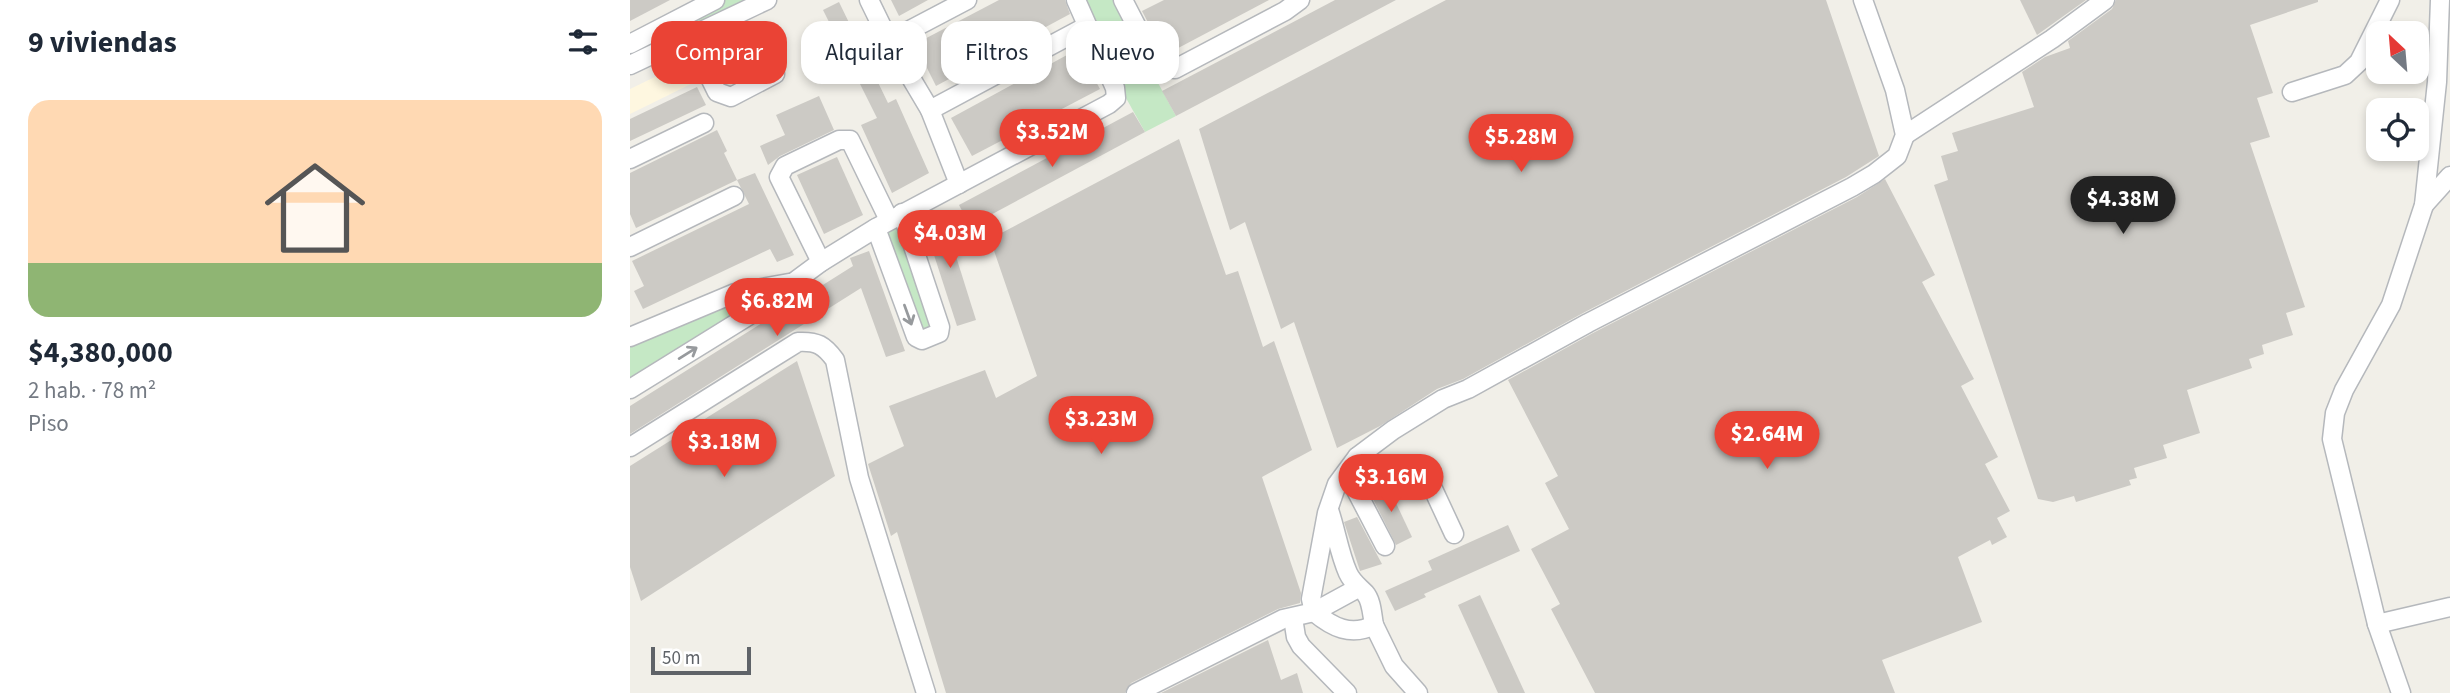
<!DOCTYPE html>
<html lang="es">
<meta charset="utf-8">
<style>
body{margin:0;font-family:"Source Sans 3",sans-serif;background:#f6f6f7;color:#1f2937;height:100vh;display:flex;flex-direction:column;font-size:26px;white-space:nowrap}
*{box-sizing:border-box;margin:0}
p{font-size:23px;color:#747a83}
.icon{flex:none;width:38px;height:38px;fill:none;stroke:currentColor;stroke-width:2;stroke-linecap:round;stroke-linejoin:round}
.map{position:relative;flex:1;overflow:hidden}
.sheet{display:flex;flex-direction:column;background:#fff;width:630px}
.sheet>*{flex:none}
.banner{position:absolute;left:21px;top:21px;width:665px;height:63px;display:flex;gap:14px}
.needle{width:46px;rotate:334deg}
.controls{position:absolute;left:1736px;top:21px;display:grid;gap:14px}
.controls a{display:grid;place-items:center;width:63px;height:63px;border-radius:14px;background:#fff;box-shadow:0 4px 10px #0003;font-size:35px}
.scale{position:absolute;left:21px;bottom:18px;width:100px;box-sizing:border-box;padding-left:7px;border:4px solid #5f6368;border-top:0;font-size:19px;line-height:24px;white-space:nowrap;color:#5f6368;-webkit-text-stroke:5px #fff;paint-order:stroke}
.price{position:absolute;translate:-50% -60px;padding:0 16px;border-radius:24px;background:#ea4335;color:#fff;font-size:23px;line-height:46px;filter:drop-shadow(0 2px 4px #0008)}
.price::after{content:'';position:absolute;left:50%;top:42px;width:21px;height:16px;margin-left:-10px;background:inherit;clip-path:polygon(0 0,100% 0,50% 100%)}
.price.current{background:#222;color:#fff}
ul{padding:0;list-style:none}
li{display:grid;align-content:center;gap:14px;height:371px;padding:0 28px}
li+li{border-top:2px solid #e0e1e3}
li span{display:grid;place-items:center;height:217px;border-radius:21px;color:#555}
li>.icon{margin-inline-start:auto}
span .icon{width:126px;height:126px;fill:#fffc;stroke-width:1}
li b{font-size:30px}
h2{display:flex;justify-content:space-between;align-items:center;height:84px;padding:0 28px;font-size:30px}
.chip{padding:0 24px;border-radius:21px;background:#fff;box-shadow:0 4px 10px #0003;font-size:24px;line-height:63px}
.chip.current{background:#ea4335;color:#fff}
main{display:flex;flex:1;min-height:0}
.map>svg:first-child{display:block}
.commercial{fill:#fef7e0}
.green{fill:#c5e8c5}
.building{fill:#cccac5}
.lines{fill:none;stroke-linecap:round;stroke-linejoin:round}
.minor-casing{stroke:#b5b8bc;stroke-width:21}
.minor{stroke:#fff;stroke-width:18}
.oneway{stroke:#979a9d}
</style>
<main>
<section class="sheet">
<h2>9 viviendas<svg class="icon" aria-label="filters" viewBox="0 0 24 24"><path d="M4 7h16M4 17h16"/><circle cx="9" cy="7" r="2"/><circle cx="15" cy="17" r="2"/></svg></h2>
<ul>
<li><span style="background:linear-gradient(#ffd9b3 75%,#8fb573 0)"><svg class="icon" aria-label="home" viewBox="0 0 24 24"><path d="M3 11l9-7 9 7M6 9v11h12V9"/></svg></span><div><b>$4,380,000</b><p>2 hab. · 78 m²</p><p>Piso</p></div></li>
</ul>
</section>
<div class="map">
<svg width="1820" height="693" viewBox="0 0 1820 693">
<rect width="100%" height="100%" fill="#f1efe8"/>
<!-- commercial -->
<polygon class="commercial" points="56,62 65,82 0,114 0,89"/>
<!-- green -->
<g class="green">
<polygon points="93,0 126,0 0,60 0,49"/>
<polygon points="454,0 483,0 546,116 515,132 496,98"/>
<polygon points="266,226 301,316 303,325 294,329 287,318 254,232"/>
<polygon points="158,285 0,388 0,338 72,306"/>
</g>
<!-- building -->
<g class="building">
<polygon points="0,0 40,0 0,21"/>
<polygon points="261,0 298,0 269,16"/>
<polygon points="369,0 435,0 440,14 306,86 285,44"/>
<polygon points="534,0 639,0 535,55 512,11"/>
<polygon points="705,0 766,0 546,116 532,91"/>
<polygon points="816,0 1196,0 1249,156 1216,177 953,313 833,379 807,389 750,426 707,448 664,322 651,329 615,222 600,230 569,129"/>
<polygon points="1390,0 1456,0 1407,35"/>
<polygon points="1486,0 1688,0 1688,2 1620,25 1643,93 1627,98 1640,137 1620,143 1675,307 1656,313 1663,335 1632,345 1634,354 1619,359 1622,368 1557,390 1570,433 1533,445 1537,458 1504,468 1507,478 1499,480 1501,485 1446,502 1444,496 1423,502 1408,499 1304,185 1318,180 1311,156 1328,151 1322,133 1404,107 1392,72 1415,57 1440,48 1438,41 1482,9"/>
<polygon points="209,2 258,103 266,99 299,173 262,193 231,125 247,118 193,10"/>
<polygon points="448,49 470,89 342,156 321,118"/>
<polygon points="67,87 76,105 0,141 0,119"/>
<polygon points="189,96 204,130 150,156 138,165 130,146 155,135 146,115"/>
<polygon points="503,112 515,132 340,226 329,205"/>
<polygon points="87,130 97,151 94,153 107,180 6,228 0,214 0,173"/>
<polygon points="549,139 596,275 608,271 633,347 644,341 682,450 632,477 671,593 670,603 648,609 501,683 495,693 316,693 267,532 261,536 238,464 274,446 259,406 355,370 366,398 407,376 360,239"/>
<polygon points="207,157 233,215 194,234 167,175"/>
<polygon points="125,173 164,255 147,262 140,249 13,309 4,291 14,286 2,261 119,204 107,180"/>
<polygon points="1255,179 1305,275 1292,282 1344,379 1331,386 1368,457 1355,464 1380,511 1367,518 1377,537 1362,545 1360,540 1328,557 1352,622 1252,660 1265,693 965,693 921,609 930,604 901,549 939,529 915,483 928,476 878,380 963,333 1227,197"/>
<polygon points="313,215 346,320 327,326 293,221"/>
<polygon points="239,251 275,351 256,357 231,288 0,434 0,406 223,266 220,258"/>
<polygon points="167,361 205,476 11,601 0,567 0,466"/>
<polygon points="751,486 758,486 782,537 766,545 739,491"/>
<polygon points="727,517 752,564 730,571 714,522"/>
<polygon points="878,525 890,551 794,594 796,597 765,611 755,591 802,570 798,561"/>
<polygon points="850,595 895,693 868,693 828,605"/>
<polygon points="638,640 651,680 667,673 673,693 531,693"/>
</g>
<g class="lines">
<!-- minor casing -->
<g class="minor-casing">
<g id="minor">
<polyline points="239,0 259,41 300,110 329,184"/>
<polyline points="493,0 525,62 534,68 545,69 655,11 670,0"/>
<polyline points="60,37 87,92 101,97 145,74"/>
<polyline points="259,41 337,0"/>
<polyline points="0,44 85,0"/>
<polyline points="0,65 137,0"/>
<polyline points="1662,92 1715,75 1729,62 1760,0"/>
<polyline points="300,110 457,26"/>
<polyline points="1275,135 1422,39 1475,0"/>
<polyline points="0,159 74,123"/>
<polyline points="1794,205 1820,176"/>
<polyline points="246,228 286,337 292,340 309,333 310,327 272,213"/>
<polyline points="0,247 104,196"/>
<polyline points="191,262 149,177 155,166 209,140 220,140 259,220"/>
<polyline points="0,337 105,293 159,283"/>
<polyline points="0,389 118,316 191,262 246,228 479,104 486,98 485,88 446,0"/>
<path d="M0,447L168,342C187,341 194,345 205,360L229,478L296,693"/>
<path d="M727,457C755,496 775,456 797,476L824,534"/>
<polyline points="717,473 755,546"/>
<path d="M699,510C706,530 709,553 718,573C722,582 728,586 735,593C742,601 742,615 744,625"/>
<path d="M728,588L684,612C702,627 721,637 744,625L764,666L788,693"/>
<polyline points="663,618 666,637 671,646 717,693"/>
<polyline points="1747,624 1820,607"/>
<polyline points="506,693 653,619 684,612 681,599 697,513 707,484 727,457 763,430 813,399 838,389 958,323 1222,187 1244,174 1267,156 1275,135 1265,90 1233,0"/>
<polyline points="1771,693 1747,624 1702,439 1705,413 1714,390 1761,305 1794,205 1807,82 1810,0"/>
</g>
</g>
<!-- minor -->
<use href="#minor" class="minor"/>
</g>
<!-- one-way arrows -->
<defs><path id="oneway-shaft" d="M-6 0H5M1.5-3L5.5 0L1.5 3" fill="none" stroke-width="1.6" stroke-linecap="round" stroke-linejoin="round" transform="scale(1.75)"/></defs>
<g class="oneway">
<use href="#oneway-shaft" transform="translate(278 315) rotate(70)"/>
<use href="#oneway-shaft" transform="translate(58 353) rotate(-32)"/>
</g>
</svg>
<div class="controls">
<a><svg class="needle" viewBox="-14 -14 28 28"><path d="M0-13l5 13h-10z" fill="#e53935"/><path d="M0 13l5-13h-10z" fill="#747a83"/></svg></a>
<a><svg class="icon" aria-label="locate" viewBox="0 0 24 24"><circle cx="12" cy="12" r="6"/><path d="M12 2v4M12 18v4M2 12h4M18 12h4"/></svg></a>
</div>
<div class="scale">50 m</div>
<b class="price" style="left:422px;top:169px">$3.52M</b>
<b class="price" style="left:891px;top:174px">$5.28M</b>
<b class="price current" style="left:1493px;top:236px">$4.38M</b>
<b class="price" style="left:320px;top:270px">$4.03M</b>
<b class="price" style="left:147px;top:338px">$6.82M</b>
<b class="price" style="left:471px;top:456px">$3.23M</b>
<b class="price" style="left:1137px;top:471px">$2.64M</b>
<b class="price" style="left:94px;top:479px">$3.18M</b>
<b class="price" style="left:761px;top:514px">$3.16M</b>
<div class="banner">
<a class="chip current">Comprar</a>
<a class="chip">Alquilar</a>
<a class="chip">Filtros</a>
<a class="chip">Nuevo</a>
</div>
</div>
</main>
